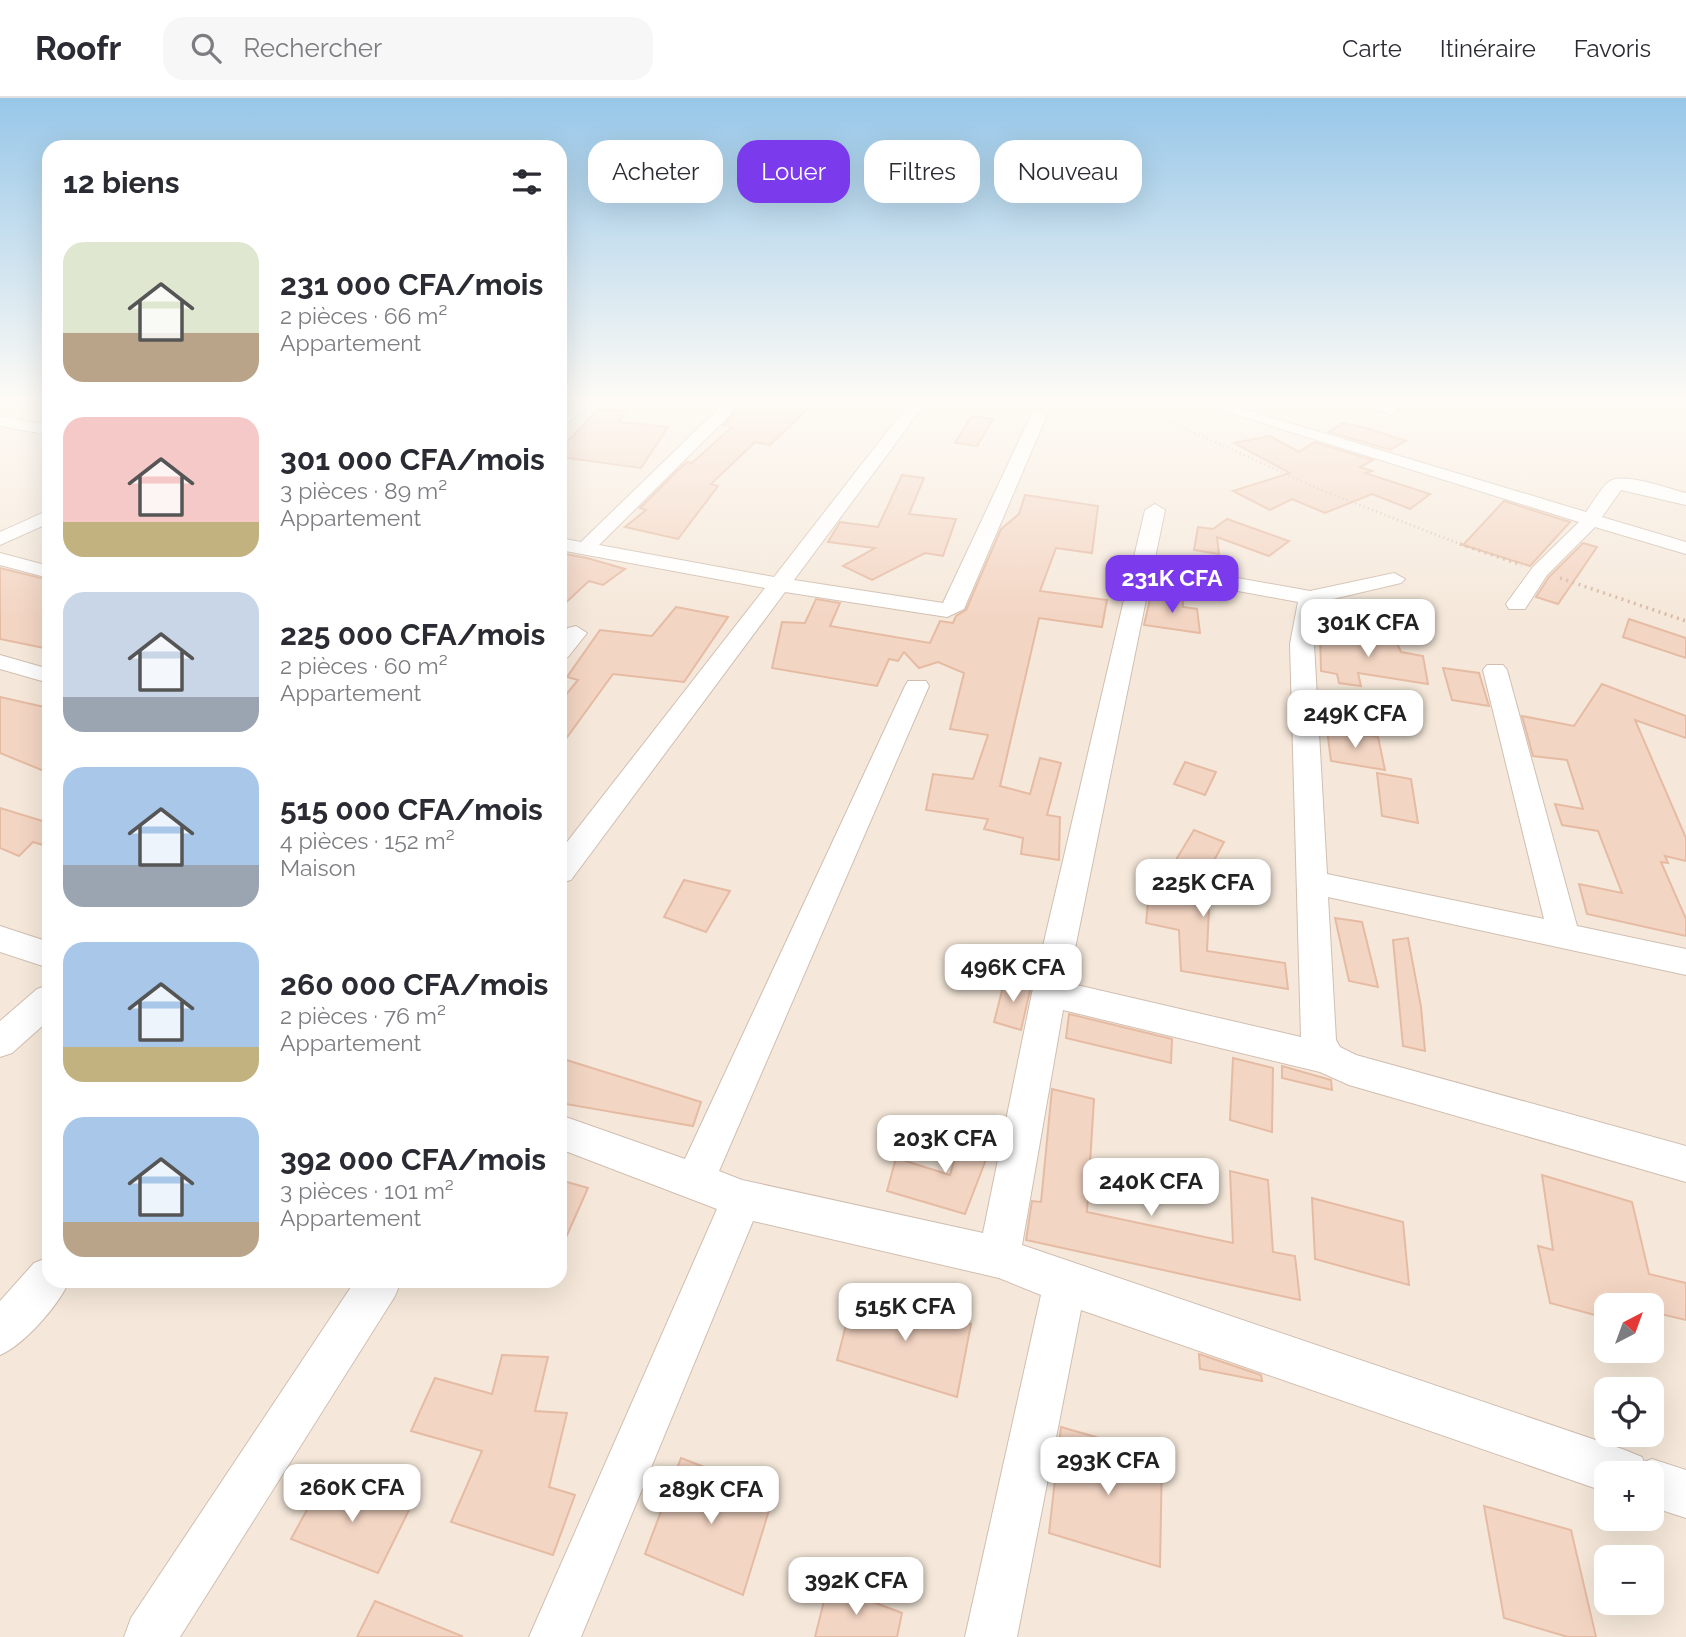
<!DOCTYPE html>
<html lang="fr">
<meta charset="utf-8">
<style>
body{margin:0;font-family:Raleway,sans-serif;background:#f7f7f7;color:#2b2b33;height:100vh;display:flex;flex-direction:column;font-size:26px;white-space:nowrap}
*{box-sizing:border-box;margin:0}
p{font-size:23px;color:#7c7c81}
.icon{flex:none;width:38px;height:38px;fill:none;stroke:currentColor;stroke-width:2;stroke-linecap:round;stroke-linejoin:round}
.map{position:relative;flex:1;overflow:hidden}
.side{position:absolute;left:42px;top:42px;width:525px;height:1148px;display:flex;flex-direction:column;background:#fff;border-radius:21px;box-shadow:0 7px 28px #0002}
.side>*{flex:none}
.guide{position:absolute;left:588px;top:42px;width:665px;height:63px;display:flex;gap:14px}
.needle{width:46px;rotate:41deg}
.buttons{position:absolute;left:1594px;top:1195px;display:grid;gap:14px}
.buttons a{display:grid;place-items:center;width:70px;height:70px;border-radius:14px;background:#fff;box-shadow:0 7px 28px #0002;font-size:35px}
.price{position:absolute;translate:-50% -60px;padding:0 16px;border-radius:14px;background:#fff;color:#222;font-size:23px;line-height:46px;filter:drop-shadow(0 2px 4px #0008)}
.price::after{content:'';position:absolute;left:50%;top:42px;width:21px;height:16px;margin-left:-10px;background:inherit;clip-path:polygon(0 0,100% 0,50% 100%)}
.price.current{background:#7c3aed;color:#fff}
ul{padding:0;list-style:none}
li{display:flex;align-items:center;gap:21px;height:175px;padding:0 21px}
li span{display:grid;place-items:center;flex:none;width:196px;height:140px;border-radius:21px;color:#555}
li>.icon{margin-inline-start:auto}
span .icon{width:84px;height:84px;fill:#fffc;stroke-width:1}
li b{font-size:30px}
h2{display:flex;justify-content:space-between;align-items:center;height:84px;padding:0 21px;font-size:30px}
.tag{padding:0 24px;border-radius:21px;background:#fff;box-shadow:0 7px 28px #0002;font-size:24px;line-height:63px}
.tag.current{background:#7c3aed;color:#fff}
header{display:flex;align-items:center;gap:42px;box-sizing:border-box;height:98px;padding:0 35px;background:#fff;border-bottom:2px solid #e1e1e2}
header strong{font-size:33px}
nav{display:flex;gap:38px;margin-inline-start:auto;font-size:24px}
.search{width:490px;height:63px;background:#f7f7f7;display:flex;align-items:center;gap:18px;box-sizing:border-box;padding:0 24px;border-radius:21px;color:#7c7c81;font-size:26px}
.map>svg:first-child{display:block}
.residential{fill:#f5e8da;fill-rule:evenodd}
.building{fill:#f3d5c3;stroke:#e6bba3;stroke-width:2}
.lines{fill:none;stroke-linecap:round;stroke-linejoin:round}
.minor-casing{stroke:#d1beb0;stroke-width:2}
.path-far1{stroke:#d9b8a5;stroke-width:2.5;stroke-dasharray:1 3.5;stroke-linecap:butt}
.path{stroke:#d9b8a5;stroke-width:3.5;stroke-dasharray:2 4.5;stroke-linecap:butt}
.minor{fill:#fff;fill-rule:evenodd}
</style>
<header>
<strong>Roofr</strong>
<div class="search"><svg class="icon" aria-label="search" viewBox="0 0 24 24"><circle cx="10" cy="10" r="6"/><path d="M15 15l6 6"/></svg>Rechercher</div>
<nav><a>Carte</a><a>Itinéraire</a><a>Favoris</a></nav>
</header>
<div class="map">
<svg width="1686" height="1539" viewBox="0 0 1686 1539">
<rect width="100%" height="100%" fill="#fdf6ec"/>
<!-- residential -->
<path class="residential" d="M0,303H49V1183H560V303H1509L1533,310L1544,303H1686V1539H0ZM1606,1208H1652V1253H1606ZM1606,1292H1652V1337H1606ZM1606,1376H1652V1421H1606ZM1606,1460H1652V1505H1606Z"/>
<!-- building -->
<g class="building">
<polygon points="738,303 816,303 770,347 755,344 711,386 718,388 678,441 625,429 646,412 640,410 676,374 687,364 692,365 732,329 723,327 732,318"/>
<polygon points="598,312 627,313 619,324 668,329 641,370 560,359 560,351"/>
<polygon points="972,318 993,321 977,348 955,345"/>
<polygon points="1343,325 1366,330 1406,343 1390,352 1329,334"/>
<polygon points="1270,338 1299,354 1314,344 1373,362 1360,369 1372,373 1365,375 1430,396 1410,411 1372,396 1325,415 1292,401 1270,412 1233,393 1290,375 1234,345"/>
<polygon points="902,377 924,380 909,416 956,421 943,458 925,455 872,482 843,468 875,450 828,444 840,424 878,429"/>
<polygon points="1025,397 1098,408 1092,455 1056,450 1040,493 1107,502 1102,529 1039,520 1000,688 1030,696 1040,660 1061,665 1047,717 1060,719 1059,762 1021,756 1023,740 984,731 988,721 926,712 933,676 973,681 988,637 950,631 964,575 938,564 919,570 904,554 898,563 889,561 877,588 772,570 782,524 805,525 816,501 840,505 830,528 930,545 940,523 953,525 956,518 966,512 1001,431 1019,416"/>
<polygon points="1504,403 1570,424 1530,468 1463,447"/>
<polygon points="1227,421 1289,443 1269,458 1217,439 1219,456 1194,452 1198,429 1213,431"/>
<polygon points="1583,445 1597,449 1558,506 1536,499 1549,479"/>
<polygon points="560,455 587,460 625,471 603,487 589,483 560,510"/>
<polygon points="0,470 49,482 49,551 0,541"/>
<polygon points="1151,497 1183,501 1183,509 1197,511 1200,535 1144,527"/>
<polygon points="676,509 728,519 684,584 613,576 560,649 560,604 578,582 567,579 600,532 652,538"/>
<polygon points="1629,521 1686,540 1686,560 1623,539"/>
<polygon points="1320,533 1396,543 1401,554 1423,558 1428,586 1358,575 1361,588 1339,585 1337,576 1321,573"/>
<polygon points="1443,570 1479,575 1489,608 1452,602"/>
<polygon points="1602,586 1686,618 1686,640 1635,622 1686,740 1686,763 1665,758 1668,765 1661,764 1686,821 1686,838 1587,816 1579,786 1622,795 1598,733 1562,727 1555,706 1583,711 1567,662 1533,658 1522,618 1574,628"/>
<polygon points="0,599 49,610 49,675 0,655"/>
<polygon points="1327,632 1378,639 1385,672 1331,663"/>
<polygon points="1185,664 1216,674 1205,697 1174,686"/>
<polygon points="1377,675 1411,681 1418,725 1382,718"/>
<polygon points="0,710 49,725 49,749 33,744 19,758 0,750"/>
<polygon points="1194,732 1224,744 1211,768 1207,853 1285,865 1288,891 1181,873 1179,832 1146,825 1150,784 1175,789 1177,760"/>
<polygon points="684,782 730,793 706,834 664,819"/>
<polygon points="1335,820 1362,824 1378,889 1349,883"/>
<polygon points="1408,840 1421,909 1425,953 1403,948 1393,842"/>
<polygon points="1005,881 1031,888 1021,932 994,924"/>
<polygon points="1069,916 1172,941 1171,965 1066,940"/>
<polygon points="560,960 701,1004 693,1028 560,1005"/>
<polygon points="1233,960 1273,970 1272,1034 1230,1022"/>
<polygon points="1282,968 1331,982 1332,992 1282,980"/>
<polygon points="1052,991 1094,1001 1087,1114 1233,1145 1230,1073 1268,1082 1273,1154 1295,1158 1300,1202 1026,1142 1032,1103 1041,1104"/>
<polygon points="964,1028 995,1038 965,1116 887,1093 896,1060 950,1077"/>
<polygon points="1542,1077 1632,1104 1649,1176 1686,1185 1686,1222 1652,1214 1652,1208 1606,1208 1606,1220 1550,1205 1538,1148 1553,1152"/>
<polygon points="560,1082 588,1090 560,1153"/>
<polygon points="1312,1100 1403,1124 1409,1187 1315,1161"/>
<polygon points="855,1192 971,1226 957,1299 837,1262"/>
<polygon points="1199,1256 1261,1277 1262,1283 1200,1271"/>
<polygon points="502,1257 548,1259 535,1313 567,1315 549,1389 575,1397 553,1457 451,1424 482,1353 411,1333 435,1280 492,1296"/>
<polygon points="1061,1329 1162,1358 1160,1469 1049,1435"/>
<polygon points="681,1360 774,1396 743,1497 645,1456"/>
<polygon points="326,1377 411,1408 378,1475 291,1441"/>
<polygon points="1484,1408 1571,1432 1596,1539 1568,1539 1504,1520"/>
<polygon points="828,1487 902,1515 897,1539 815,1539"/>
<polygon points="375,1503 462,1538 461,1539 357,1539"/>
</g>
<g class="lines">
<!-- minor casing -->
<g class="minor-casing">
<g id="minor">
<polygon points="579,303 597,303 560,330 560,317"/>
<polygon points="720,303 736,303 730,317 599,447 774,479 911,303 927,303 794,482 943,505 1031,317 1039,312 1047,317 964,511 947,519 785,494 571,782 560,785 560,753 765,490 560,452 560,440 581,444 717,312"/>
<path d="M1192,303H1217L1586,414C1593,405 1601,389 1610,383C1624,374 1670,391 1686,395V407L1621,392L1602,419L1686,444V456L1595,429L1547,477L1525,511H1509L1506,506L1533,469L1579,424Z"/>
<polygon points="1354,303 1379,303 1400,312 1392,317"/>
<polygon points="0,318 49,327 49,337 0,328"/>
<path d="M1155,406L1165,412L1154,465L1310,493L1394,475L1405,481L1401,485L1320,504L1314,546L1327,776L1544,821L1483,572L1487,567H1503L1507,572L1577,828L1686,851V877L1328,799L1336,942L1340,949L1356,957L1686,1048V1084L1349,987L1320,974L1063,912L1022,1147L1625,1352L1642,1359L1644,1364L1652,1361L1686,1372V1420L1652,1409V1376H1606V1394L1081,1212L1017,1539H965L1041,1197L999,1180L753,1123L581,1539H529L717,1111L560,1051V1017L685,1061L905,588L908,583H926L929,588L719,1073L742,1082L983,1135L1032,895L1145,412ZM1151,477L1298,504L1290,546L1301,939L1068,885Z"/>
<polygon points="49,412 49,425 0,447 0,434"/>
<polygon points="0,455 49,468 49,480 0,467"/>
<polygon points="576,528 587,535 568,559 560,561 560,539 568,530"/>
<polygon points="0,557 49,571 49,585 0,571"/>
<polygon points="0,828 49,844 49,870 0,854"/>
<polygon points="49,887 49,922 12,955 0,959 0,923 37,891"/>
<path d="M49,1159V1183H69C59,1207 24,1247 0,1257V1203L34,1165Z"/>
<polygon points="355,1183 401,1183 395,1198 180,1539 124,1539 131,1520"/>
</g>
</g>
<!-- path-far1 -->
<polyline class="path-far1" points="1125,303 1321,392 1465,448"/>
<!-- path -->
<g class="path">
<polyline points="1460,446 1522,467"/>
<polyline points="1560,480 1686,523"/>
</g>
<!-- minor -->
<use href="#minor" class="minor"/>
</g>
<!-- sky -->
<linearGradient id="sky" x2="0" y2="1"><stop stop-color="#97c7e8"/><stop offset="0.58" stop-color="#fefbf6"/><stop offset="1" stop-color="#fefbf6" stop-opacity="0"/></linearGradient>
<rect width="1686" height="519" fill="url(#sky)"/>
</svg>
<div class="buttons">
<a><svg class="needle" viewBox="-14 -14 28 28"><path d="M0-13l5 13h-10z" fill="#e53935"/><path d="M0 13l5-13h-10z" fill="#7c7c81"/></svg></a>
<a><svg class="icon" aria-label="locate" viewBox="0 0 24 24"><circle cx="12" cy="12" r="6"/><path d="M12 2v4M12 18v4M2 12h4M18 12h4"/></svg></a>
<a>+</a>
<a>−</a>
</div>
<b class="price current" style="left:1172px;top:517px">231K CFA</b>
<b class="price" style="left:1368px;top:561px">301K CFA</b>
<b class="price" style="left:1355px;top:652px">249K CFA</b>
<b class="price" style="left:1203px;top:821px">225K CFA</b>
<b class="price" style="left:1013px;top:906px">496K CFA</b>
<b class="price" style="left:945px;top:1077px">203K CFA</b>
<b class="price" style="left:1151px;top:1120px">240K CFA</b>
<b class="price" style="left:905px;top:1245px">515K CFA</b>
<b class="price" style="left:1108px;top:1399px">293K CFA</b>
<b class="price" style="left:352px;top:1426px">260K CFA</b>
<b class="price" style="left:711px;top:1428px">289K CFA</b>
<b class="price" style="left:856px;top:1519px">392K CFA</b>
<div class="guide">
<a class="tag">Acheter</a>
<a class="tag current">Louer</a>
<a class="tag">Filtres</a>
<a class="tag">Nouveau</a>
</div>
<section class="side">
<h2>12 biens<svg class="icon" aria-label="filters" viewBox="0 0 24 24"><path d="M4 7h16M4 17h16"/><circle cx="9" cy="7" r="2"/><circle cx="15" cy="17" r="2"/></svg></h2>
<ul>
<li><span style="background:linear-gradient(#dfe7d0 65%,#b9a48a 0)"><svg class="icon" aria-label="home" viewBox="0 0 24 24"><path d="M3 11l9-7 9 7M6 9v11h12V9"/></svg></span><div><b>231 000 CFA/mois</b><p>2 pièces · 66 m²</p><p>Appartement</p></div></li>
<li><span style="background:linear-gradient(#f6c9c9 75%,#c2b280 0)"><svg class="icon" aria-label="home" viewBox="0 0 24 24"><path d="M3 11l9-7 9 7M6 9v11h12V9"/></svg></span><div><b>301 000 CFA/mois</b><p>3 pièces · 89 m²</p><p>Appartement</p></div></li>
<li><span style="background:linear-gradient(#c9d6e8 75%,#9aa5b1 0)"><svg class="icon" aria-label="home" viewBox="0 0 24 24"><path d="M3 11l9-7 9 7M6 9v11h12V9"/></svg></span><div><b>225 000 CFA/mois</b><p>2 pièces · 60 m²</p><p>Appartement</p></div></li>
<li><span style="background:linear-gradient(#a9c7e8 70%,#9aa5b1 0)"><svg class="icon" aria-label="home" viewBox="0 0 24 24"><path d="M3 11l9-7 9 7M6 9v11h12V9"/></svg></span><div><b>515 000 CFA/mois</b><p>4 pièces · 152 m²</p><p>Maison</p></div></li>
<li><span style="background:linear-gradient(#a9c7e8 75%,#c2b280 0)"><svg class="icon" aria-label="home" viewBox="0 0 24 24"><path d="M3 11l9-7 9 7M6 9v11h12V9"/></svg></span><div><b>260 000 CFA/mois</b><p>2 pièces · 76 m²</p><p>Appartement</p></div></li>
<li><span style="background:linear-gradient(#a9c7e8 75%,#b9a48a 0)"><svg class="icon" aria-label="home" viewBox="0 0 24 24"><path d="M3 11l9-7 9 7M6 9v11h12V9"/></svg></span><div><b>392 000 CFA/mois</b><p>3 pièces · 101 m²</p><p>Appartement</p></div></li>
</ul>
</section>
</div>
